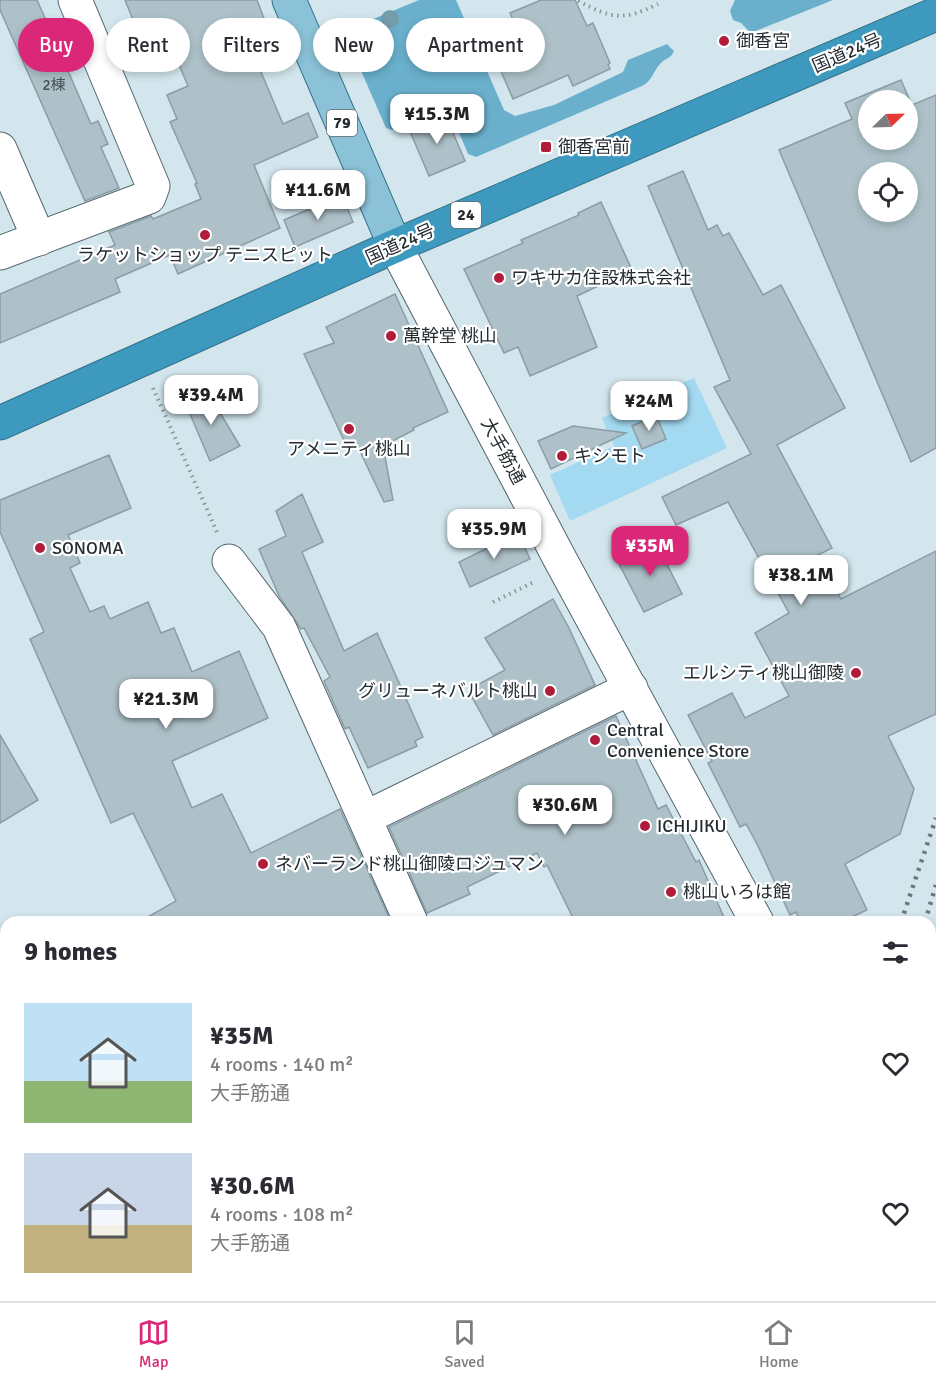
<!DOCTYPE html>
<meta charset="utf-8">
<style>
body{margin:0;font-family:Signika,"Noto Sans JP",sans-serif;background:#f7f7f7;color:#2b2b33;height:100vh;display:flex;flex-direction:column;font-size:22px;white-space:nowrap}
*{box-sizing:border-box;margin:0}
p{font-size:20px;color:#7c7c81}
.icon{flex:none;width:33px;height:33px;fill:none;stroke:currentColor;stroke-width:2;stroke-linecap:round;stroke-linejoin:round}
.map{position:relative;flex:1;overflow:hidden}
.drawer{position:absolute;left:0px;top:916px;width:936px;height:386px;display:flex;flex-direction:column;background:#fff;border-radius:18px 18px 0 0;box-shadow:0 3px 9px #0003}
.drawer>*{flex:none}
.banner{position:absolute;left:18px;top:18px;width:600px;height:54px;display:flex;gap:12px}
.needle{width:39px;rotate:67deg}
.fabs{position:absolute;left:858px;top:90px;display:grid;gap:12px}
.fabs a{display:grid;place-items:center;width:60px;height:60px;border-radius:50%;background:#fff;box-shadow:0 3px 9px #0003;font-size:30px}
.price{position:absolute;translate:-50% -51px;padding:0 14px;border-radius:12px;background:#fff;color:#222;font-size:20px;line-height:39px;filter:drop-shadow(0 2px 3px #0008)}
.price::after{content:'';position:absolute;left:50%;top:36px;width:18px;height:14px;margin-left:-9px;background:inherit;clip-path:polygon(0 0,100% 0,50% 100%)}
.price.on{background:#db2777;color:#fff}
ul{padding:0;list-style:none}
li{display:flex;align-items:center;gap:18px;height:150px;padding:0 24px}
li span{display:grid;place-items:center;flex:none;width:168px;height:120px;border-radius:0px;color:#555}
li>.icon{margin-inline-start:auto}
span .icon{width:72px;height:72px;fill:#fffc;stroke-width:1}
li b{font-size:26px}
h2{display:flex;justify-content:space-between;align-items:center;height:72px;padding:0 24px;font-size:26px}
.tag{padding:0 21px;border-radius:27px;background:#fff;box-shadow:0 3px 9px #0003;font-size:21px;line-height:54px}
.tag.on{background:#db2777;color:#fff}
.dock{display:flex;justify-content:space-around;align-items:center;height:84px;border-top:2px solid #e1e1e2;background:#fff;font-size:16px;color:#7c7c81}
.dock a{display:grid;justify-items:center;gap:3px}
.dock .on{color:#db2777}
.map>svg:first-child{display:block}
.green{fill:#a3d9f1}
.forest{fill:#6ab0cd}
.building{fill:#aec1c9;stroke:#8b9ca5;stroke-width:1.5;fill-rule:evenodd}
.lines{fill:none;stroke-linecap:round;stroke-linejoin:round}
.minor-casing{stroke:#55666e;stroke-width:35}
.major-casing{stroke:#35738c;stroke-width:35}
.highway-casing{stroke:#35738c;stroke-width:35}
.path{stroke:#87949b;stroke-width:4;stroke-dasharray:1.5 4.5;stroke-linecap:butt}
.minor{stroke:#fff;stroke-width:33}
.major{stroke:#8bc2d7;stroke-width:33}
.highway{stroke:#3d99bd;stroke-width:33}
.rail{stroke:#6b777c;stroke-width:4.5;stroke-dasharray:3 6;stroke-linecap:butt}
.tree{fill:#759cab}
.poi-dot{fill:#b01c3a;stroke:#fff;stroke-width:2}
.labels{text-anchor:middle;dominant-baseline:central;stroke-width:4.5;stroke-linejoin:round;paint-order:stroke}
.number-label{font-size:15px;fill:#475156}
.shield{fill:#fff;stroke:#666b6e;stroke-width:1.5}
.shield-label{font-size:16px;font-weight:bold;fill:#252c30}
.poi-label{font-size:18px;fill:#252c30;stroke:#fff;text-anchor:start}
.street-label{font-size:18px;fill:#252c30;stroke:#fff}
</style>
<div class="map">
<svg width="936" height="1301" viewBox="0 0 936 1301">
<rect width="100%" height="100%" fill="#d3e6ee"/>
<!-- green -->
<polygon class="green" points="694,378 727,448 570,521 550,475 614,446 602,418"/>
<!-- forest -->
<g class="forest">
<path d="M419,0H456L504,110L515,116L554,105L623,72L628,60L667,44L674,51C671,59 665,58 660,64C652,73 653,80 642,86L476,157L468,154L449,109L442,108L392,130L386,128L345,34L349,29Z"/>
<polygon points="735,0 833,0 751,33 741,23 733,20 730,11"/>
</g>
<!-- building -->
<g class="building">
<polygon points="0,0 37,0 49,27 55,24 65,47 59,50 91,124 98,121 108,144 101,147 119,188 85,201 0,10"/>
<polygon points="125,0 257,0 281,63 261,72 283,124 308,113 318,137 254,165 280,228 178,274 170,255 115,279 120,292 0,343 0,294 115,245 109,232 151,216 153,219 201,199 195,184 197,183 170,122 177,119 167,95 188,86 163,27 140,37"/>
<polygon points="541,0 575,0 587,26 593,23 610,63 608,65 610,69 573,86 568,75 513,99 484,32 513,20 510,13"/>
<path d="M901,80L912,105L936,95V448L911,462L779,150L852,119L845,103ZM868,100H908V140H868ZM868,172H908V212H868Z"/>
<polygon points="445,114 465,161 429,176 409,129"/>
<polygon points="683,171 708,230 717,225 723,236 729,233 763,295 781,285 845,408 777,445 832,548 818,555 841,599 936,551 936,714 888,736 914,789 900,834 845,864 867,910 841,922 801,922 796,912 790,915 757,844 746,824 740,827 708,763 712,761 688,715 732,693 745,718 789,696 755,633 789,613 728,502 676,525 662,497 751,454 714,387 730,380 648,186"/>
<polygon points="342,195 353,222 295,247 284,220"/>
<polygon points="601,202 632,270 577,296 597,347 530,376 518,347 504,353 464,269 523,243 521,240 579,215 578,213"/>
<polygon points="395,294 448,412 413,428 414,430 383,446 393,500 384,502 356,443 347,447 304,354 334,343 326,327"/>
<polygon points="207,391 240,446 210,461 184,400"/>
<polygon points="656,415 666,439 642,449 632,426"/>
<polygon points="573,426 626,433 551,469 538,441"/>
<polygon points="109,455 131,508 68,535 80,563 70,568 90,612 104,606 110,619 148,602 161,633 174,628 192,672 239,651 268,718 172,761 192,808 222,794 251,853 340,809 391,922 139,922 176,901 133,813 111,823 30,639 44,632 0,532 0,500"/>
<polygon points="302,494 323,542 302,552 344,651 377,633 423,737 415,741 417,746 368,768 349,727 345,729 324,681 330,677 304,628 301,629 279,596 259,549 286,536 276,511"/>
<polygon points="518,533 530,559 470,587 459,562"/>
<polygon points="655,541 682,594 644,612 618,562"/>
<polygon points="553,599 569,628 595,685 493,735 472,697 480,693 477,685 505,670 485,638"/>
<polygon points="616,716 658,809 666,805 696,862 699,860 726,922 575,922 547,865 544,867 537,853 467,887 470,894 427,913 389,827"/>
<polygon points="0,735 38,800 0,823"/>
</g>
<g class="lines">
<!-- minor casing -->
<g class="minor-casing">
<g id="minor">
<polyline points="0,149 39,239"/>
<polyline points="395,246 561,561 757,922"/>
<polyline points="0,253 149,197 153,186 75,0"/>
<polyline points="229,561 279,627 411,922"/>
<polyline points="365,818 631,688"/>
<polyline points="0,1039 6,1049"/>
<polyline points="930,1088 936,1055"/>
<polyline points="930,1220 936,1229"/>
<polyline points="164,1296 167,1301"/>
<polyline points="388,1296 391,1301"/>
<polyline points="516,1296 519,1301"/>
<polyline points="327,1301 335,1296"/>
<polyline points="768,1301 769,1296"/>
</g>
</g>
<!-- major casing -->
<g class="major-casing">
<polyline id="major" points="289,0 395,246"/>
</g>
<!-- highway casing -->
<g class="highway-casing">
<polyline id="highway" points="0,423 395,246 936,14"/>
</g>
<!-- path -->
<g class="path">
<path d="M578,1C613,19 623,21 658,4"/>
<polyline points="153,388 217,532"/>
<polyline points="493,602 536,581"/>
</g>
<!-- minor -->
<use href="#minor" class="minor"/>
<!-- major -->
<use href="#major" class="major"/>
<!-- highway -->
<use href="#highway" class="highway"/>
<!-- rail -->
<g class="rail">
<polyline points="901,922 936,818"/>
<polyline points="925,922 936,885"/>
<polyline points="822,1301 823,1296"/>
<polyline points="840,1301 841,1296"/>
</g>
</g>
<!-- trees -->
<circle class="tree" cx="390" cy="19" r="9"/>
<!-- markers -->
<g class="poi-dot">
<circle cx="724" cy="41" r="6"/>
<rect x="540" y="141" width="12" height="12" rx="3"/>
<circle cx="205" cy="235" r="6"/>
<circle cx="499" cy="278" r="6"/>
<circle cx="391" cy="336" r="6"/>
<circle cx="349" cy="429" r="6"/>
<circle cx="562" cy="456" r="6"/>
<circle cx="40" cy="548" r="6"/>
<circle cx="856" cy="673" r="6"/>
<circle cx="550" cy="691" r="6"/>
<circle cx="595" cy="740" r="6"/>
<circle cx="645" cy="826" r="6"/>
<circle cx="263" cy="864" r="6"/>
<circle cx="671" cy="892" r="6"/>
</g>
<g class="labels">
<!-- number labels -->
<g class="number-label">
<text x="54" y="85">2棟</text>
</g>
<!-- shield labels -->
<g class="shield">
<rect x="327" y="110" width="30" height="26" rx="4.5"/>
<rect x="451" y="202" width="30" height="26" rx="4.5"/>
</g>
<g class="shield-label">
<text x="342" y="123">79</text>
<text x="466" y="215">24</text>
</g>
<!-- poi labels -->
<g class="poi-label">
<text x="736" y="41">御香宮</text>
<text x="558" y="147">御香宮前</text>
<text x="205" y="255" text-anchor="middle">ラケットショップ テニスピット</text>
<text x="511" y="278">ワキサカ住設株式会社</text>
<text x="403" y="336">萬幹堂 桃山</text>
<text x="349" y="449" text-anchor="middle">アメニティ桃山</text>
<text x="574" y="456">キシモト</text>
<text x="52" y="548">SONOMA</text>
<text x="844" y="673" text-anchor="end">エルシティ桃山御陵</text>
<text x="538" y="691" text-anchor="end">グリューネバルト桃山</text>
<text x="607" y="730">Central<tspan x="607" dy="21">Convenience Store</tspan></text>
<text x="657" y="826">ICHIJIKU</text>
<text x="275" y="864">ネバーランド桃山御陵ロジュマン</text>
<text x="683" y="892">桃山いろは館</text>
</g>
<!-- street labels -->
<g class="street-label">
<text transform="translate(847 53) rotate(-23)">国道24号</text>
<text transform="translate(400 244) rotate(-24)">国道24号</text>
<text transform="translate(503 451) rotate(62)">大手筋通</text>
</g>
</g>
</svg>
<div class="fabs">
<a><svg class="needle" viewBox="-14 -14 28 28"><path d="M0-13l5 13h-10z" fill="#e53935"/><path d="M0 13l5-13h-10z" fill="#7c7c81"/></svg></a>
<a><svg class="icon" aria-label="locate" viewBox="0 0 24 24"><circle cx="12" cy="12" r="6"/><path d="M12 2v4M12 18v4M2 12h4M18 12h4"/></svg></a>
</div>
<b class="price" style="left:437px;top:145px">¥15.3M</b>
<b class="price" style="left:318px;top:221px">¥11.6M</b>
<b class="price" style="left:211px;top:426px">¥39.4M</b>
<b class="price" style="left:649px;top:432px">¥24M</b>
<b class="price" style="left:494px;top:560px">¥35.9M</b>
<b class="price on" style="left:650px;top:577px">¥35M</b>
<b class="price" style="left:801px;top:606px">¥38.1M</b>
<b class="price" style="left:166px;top:730px">¥21.3M</b>
<b class="price" style="left:565px;top:836px">¥30.6M</b>
<div class="banner">
<a class="tag on">Buy</a>
<a class="tag">Rent</a>
<a class="tag">Filters</a>
<a class="tag">New</a>
<a class="tag">Apartment</a>
</div>
<section class="drawer">
<h2>9 homes<svg class="icon" aria-label="filters" viewBox="0 0 24 24"><path d="M4 7h16M4 17h16"/><circle cx="9" cy="7" r="2"/><circle cx="15" cy="17" r="2"/></svg></h2>
<ul>
<li><span style="background:linear-gradient(#bfe0f5 65%,#8fb573 0)"><svg class="icon" aria-label="home" viewBox="0 0 24 24"><path d="M3 11l9-7 9 7M6 9v11h12V9"/></svg></span><div><b>¥35M</b><p>4 rooms · 140 m²</p><p>大手筋通</p></div><svg class="icon" aria-label="heart" viewBox="0 0 24 24"><path d="M12 20l-8-8c-3-5 5-10 8-4 3-6 11-1 8 4z"/></svg></li>
<li><span style="background:linear-gradient(#c9d6e8 60%,#c2b280 0)"><svg class="icon" aria-label="home" viewBox="0 0 24 24"><path d="M3 11l9-7 9 7M6 9v11h12V9"/></svg></span><div><b>¥30.6M</b><p>4 rooms · 108 m²</p><p>大手筋通</p></div><svg class="icon" aria-label="heart" viewBox="0 0 24 24"><path d="M12 20l-8-8c-3-5 5-10 8-4 3-6 11-1 8 4z"/></svg></li>
</ul>
</section>
</div>
<nav class="dock">
<a class="on"><svg class="icon" aria-label="map" viewBox="0 0 24 24"><path d="M3 6l6-2 6 2 6-2v14l-6 2-6-2-6 2zM9 4v14M15 6v14"/></svg>Map</a>
<a><svg class="icon" aria-label="saved" viewBox="0 0 24 24"><path d="M7 4h10v16l-5-4-5 4z"/></svg>Saved</a>
<a><svg class="icon" aria-label="home" viewBox="0 0 24 24"><path d="M3 11l9-7 9 7M6 9v11h12V9"/></svg>Home</a>
</nav>
